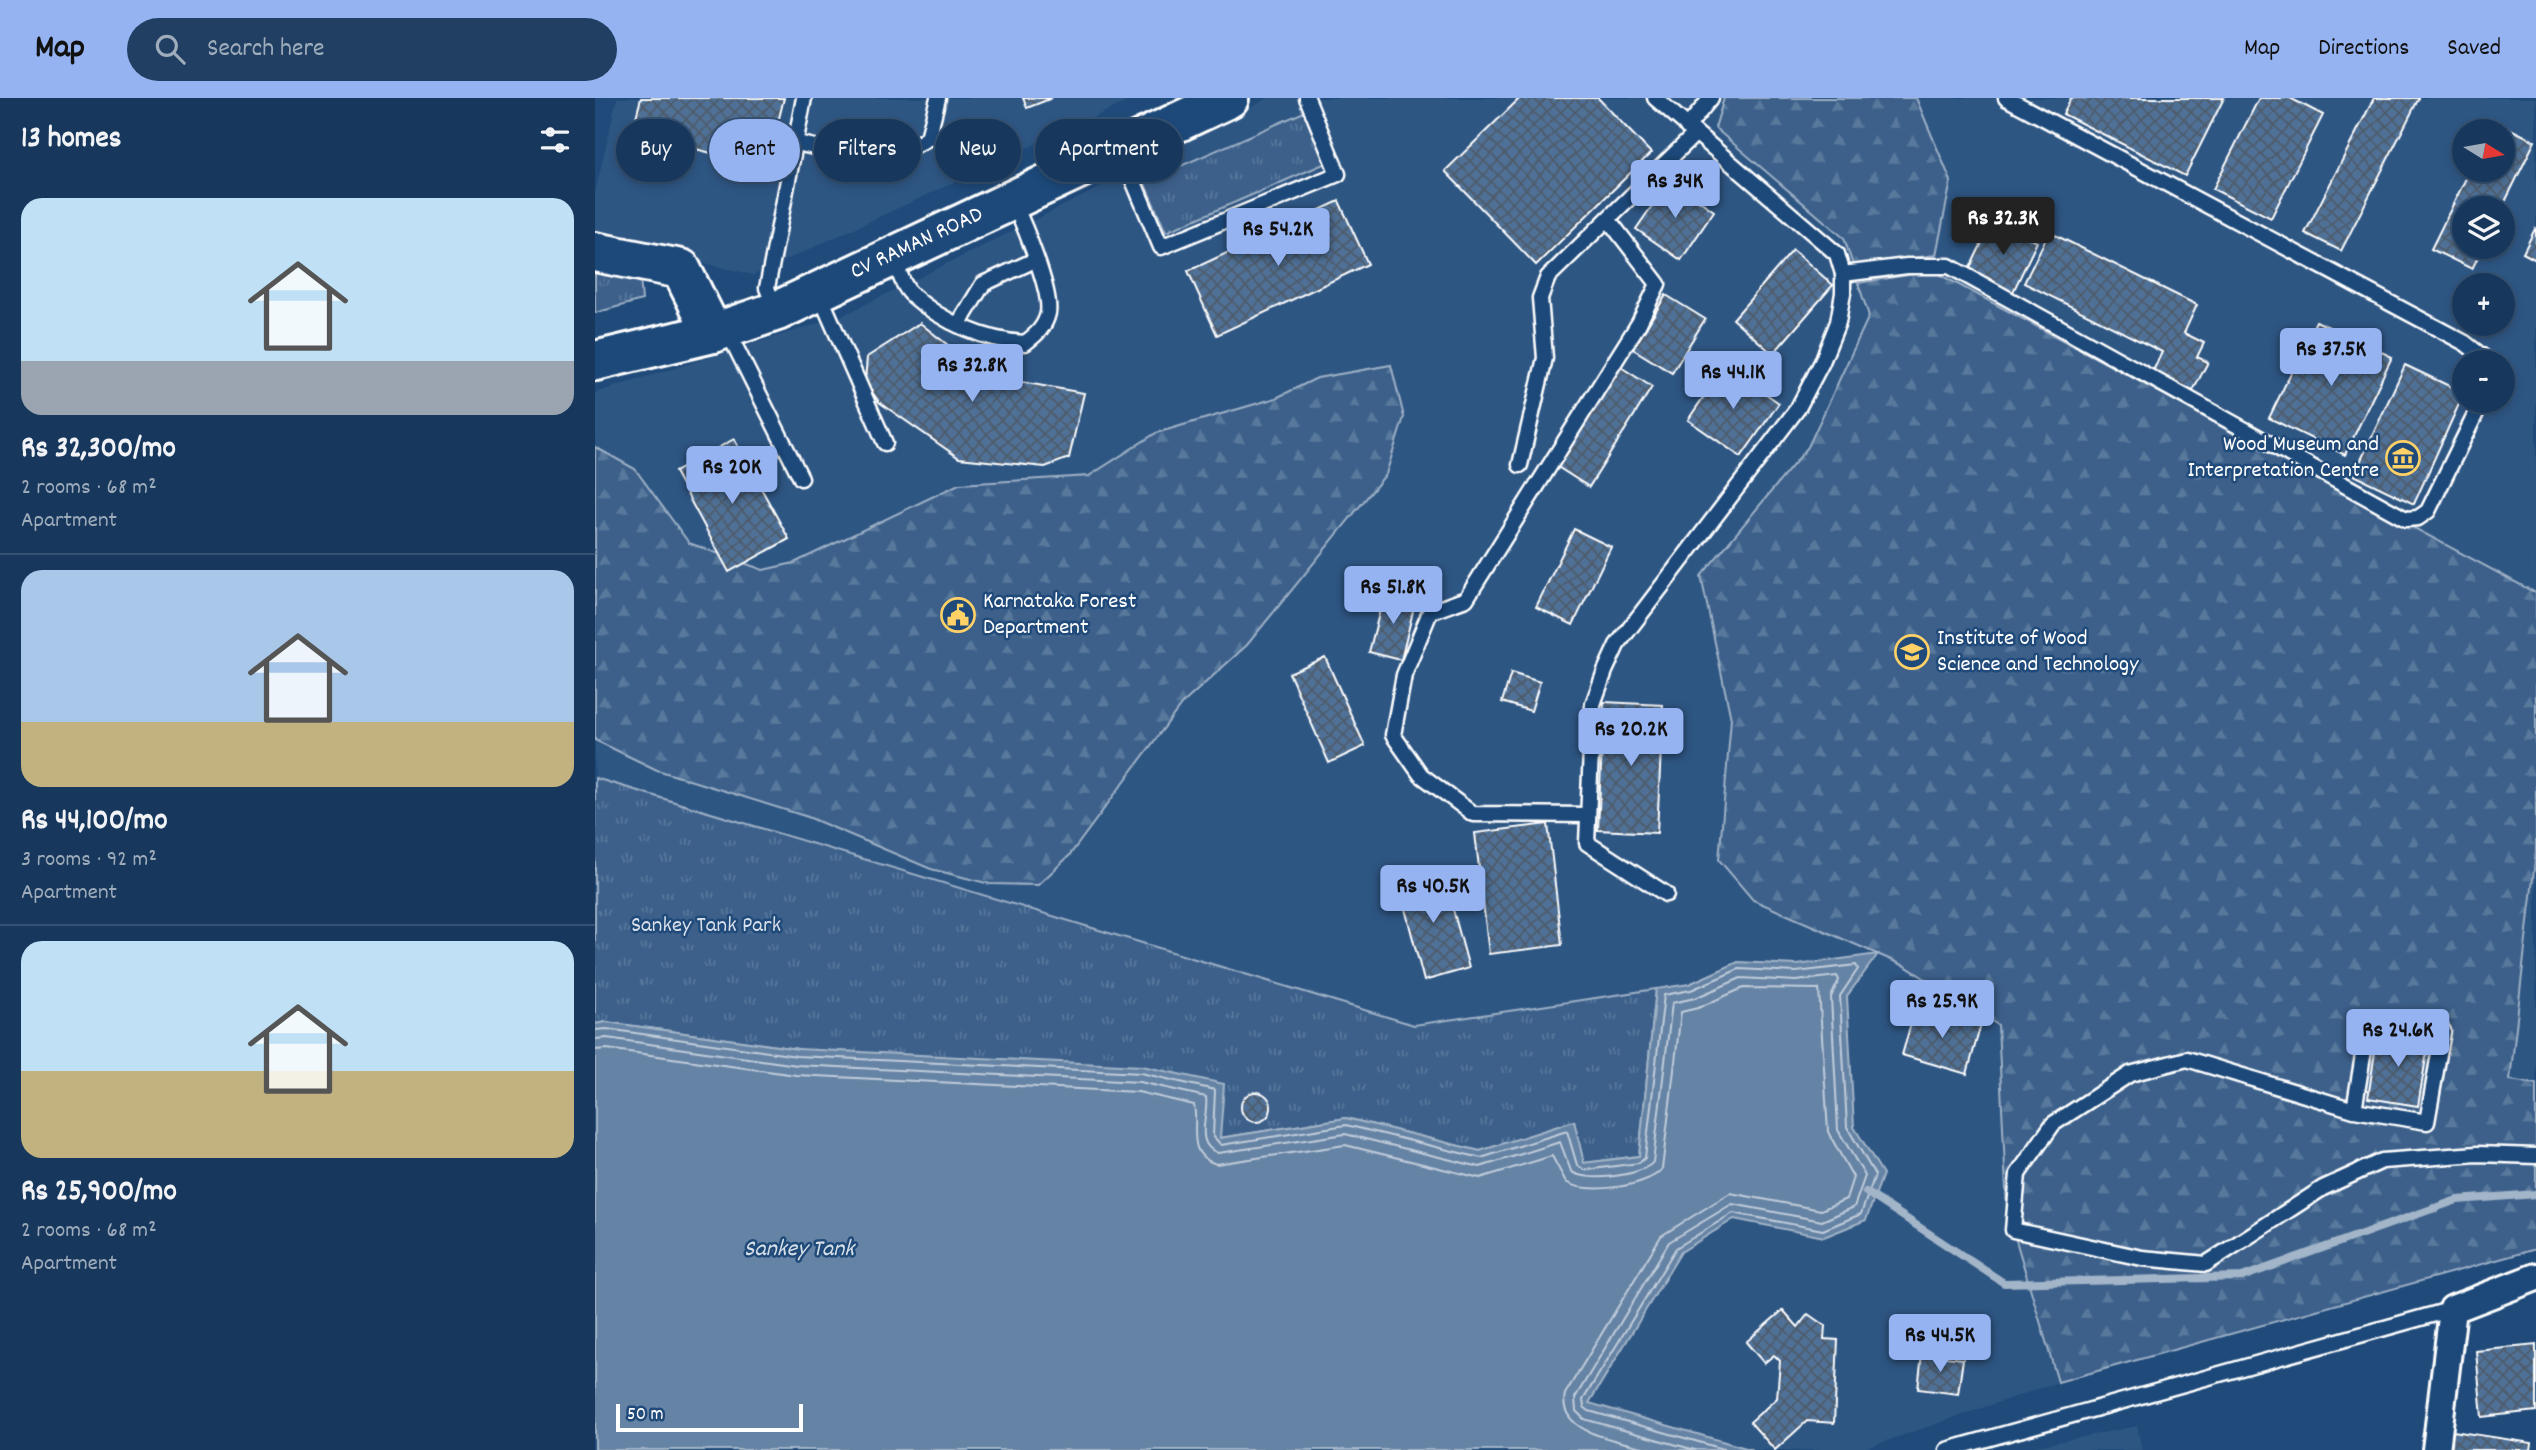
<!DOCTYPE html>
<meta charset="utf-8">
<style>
body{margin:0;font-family:Dekko,sans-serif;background:#203f62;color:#f1f3f6;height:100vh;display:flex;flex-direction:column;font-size:26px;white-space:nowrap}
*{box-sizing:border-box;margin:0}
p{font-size:23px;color:#9eacbb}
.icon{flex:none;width:38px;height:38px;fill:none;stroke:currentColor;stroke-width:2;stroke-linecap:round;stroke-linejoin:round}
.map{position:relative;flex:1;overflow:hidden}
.sheet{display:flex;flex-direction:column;background:#17385c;width:595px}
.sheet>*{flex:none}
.hud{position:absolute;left:21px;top:21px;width:665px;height:63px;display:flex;gap:14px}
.needle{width:46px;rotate:101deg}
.buttons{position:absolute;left:1857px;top:21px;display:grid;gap:14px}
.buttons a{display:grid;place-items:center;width:63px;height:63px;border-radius:50%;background:#17385c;box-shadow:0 4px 10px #0003,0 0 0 2px #365272;font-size:35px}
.scale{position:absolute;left:21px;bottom:18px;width:187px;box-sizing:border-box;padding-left:7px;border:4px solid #fff;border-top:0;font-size:19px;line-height:24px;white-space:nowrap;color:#fff;-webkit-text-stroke:5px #1f4a7a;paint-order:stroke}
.price{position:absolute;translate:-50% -60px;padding:0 16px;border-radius:7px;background:#95b2f1;color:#111;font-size:23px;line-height:46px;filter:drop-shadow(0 2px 4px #0008)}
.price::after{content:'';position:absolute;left:50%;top:42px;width:21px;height:16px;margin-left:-10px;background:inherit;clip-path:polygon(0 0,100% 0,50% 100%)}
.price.active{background:#222;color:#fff}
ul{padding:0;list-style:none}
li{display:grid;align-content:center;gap:14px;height:371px;padding:0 21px}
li+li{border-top:2px solid #365272}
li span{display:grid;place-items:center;height:217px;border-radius:21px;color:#555}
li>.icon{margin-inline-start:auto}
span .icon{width:126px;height:126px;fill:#fffc;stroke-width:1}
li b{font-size:30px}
h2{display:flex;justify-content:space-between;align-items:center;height:84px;padding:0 21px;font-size:30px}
.pill{padding:0 24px;border-radius:32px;background:#17385c;box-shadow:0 4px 10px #0003,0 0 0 2px #365272;font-size:24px;line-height:63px}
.pill.active{background:#95b2f1;color:#111}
header{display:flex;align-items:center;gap:42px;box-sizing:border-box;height:98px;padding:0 35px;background:#95b2f1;color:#111}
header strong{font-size:33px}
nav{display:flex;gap:38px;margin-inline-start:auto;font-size:24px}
.search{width:490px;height:63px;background:#203f62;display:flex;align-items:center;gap:18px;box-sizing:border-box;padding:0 24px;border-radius:38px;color:#9eacbb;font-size:26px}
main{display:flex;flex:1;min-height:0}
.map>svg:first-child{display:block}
.built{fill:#2e5683;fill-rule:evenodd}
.grass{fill:url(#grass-tufts);stroke:#9eb0c5;stroke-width:2}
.forest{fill:url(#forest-firs);stroke:#9eb0c5;stroke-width:2}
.water{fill:#6583a4;stroke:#a3b5c8;stroke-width:2}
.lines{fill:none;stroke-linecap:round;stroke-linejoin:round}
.shore{stroke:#c1cddb;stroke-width:2}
.stream{stroke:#a3b5c8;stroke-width:8}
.building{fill:url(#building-cross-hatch);stroke:#fff;stroke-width:2}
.lane-casing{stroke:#fff;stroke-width:19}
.street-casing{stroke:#fff;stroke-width:32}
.secondary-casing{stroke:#fff;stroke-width:44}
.primary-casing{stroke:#fff;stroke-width:44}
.lane{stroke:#1f4a7a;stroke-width:14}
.street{stroke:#1f4a7a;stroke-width:26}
.secondary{stroke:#1f4a7a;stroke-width:38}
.primary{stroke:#1f4a7a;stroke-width:38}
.labels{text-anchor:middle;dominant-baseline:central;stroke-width:5;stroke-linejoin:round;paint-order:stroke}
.street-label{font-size:23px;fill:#fff;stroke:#1f4a7a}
.poi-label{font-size:23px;fill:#fff;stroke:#1f4a7a;text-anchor:start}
.park-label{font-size:23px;fill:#d8dfe8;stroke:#1f4a7a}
.water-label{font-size:24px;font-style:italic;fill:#d8e0e8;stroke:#1f4a7a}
</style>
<header>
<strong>Map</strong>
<div class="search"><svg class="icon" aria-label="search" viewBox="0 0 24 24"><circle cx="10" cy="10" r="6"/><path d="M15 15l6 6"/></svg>Search here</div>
<nav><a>Map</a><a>Directions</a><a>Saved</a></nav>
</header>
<main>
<section class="sheet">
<h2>13 homes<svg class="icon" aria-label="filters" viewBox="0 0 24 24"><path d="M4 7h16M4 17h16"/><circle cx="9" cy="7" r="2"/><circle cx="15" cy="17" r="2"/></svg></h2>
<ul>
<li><span style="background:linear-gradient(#bfe0f5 75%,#9aa5b1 0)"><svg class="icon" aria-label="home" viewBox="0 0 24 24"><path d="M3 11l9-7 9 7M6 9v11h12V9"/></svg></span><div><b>Rs 32,300/mo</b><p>2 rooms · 68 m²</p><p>Apartment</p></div></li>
<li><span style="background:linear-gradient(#a9c7e8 70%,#c2b280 0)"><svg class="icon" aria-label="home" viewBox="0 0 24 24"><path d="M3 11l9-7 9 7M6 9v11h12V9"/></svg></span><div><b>Rs 44,100/mo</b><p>3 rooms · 92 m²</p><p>Apartment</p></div></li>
<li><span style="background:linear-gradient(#bfe0f5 60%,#c2b280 0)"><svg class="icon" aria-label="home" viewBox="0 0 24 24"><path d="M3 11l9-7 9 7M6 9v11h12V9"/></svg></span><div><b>Rs 25,900/mo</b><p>2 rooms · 68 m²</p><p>Apartment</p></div></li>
</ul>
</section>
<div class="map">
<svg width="1941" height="1352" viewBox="0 0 1941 1352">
<defs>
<pattern id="grass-tufts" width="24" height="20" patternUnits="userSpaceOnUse" patternTransform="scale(1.75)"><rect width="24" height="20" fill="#3c618b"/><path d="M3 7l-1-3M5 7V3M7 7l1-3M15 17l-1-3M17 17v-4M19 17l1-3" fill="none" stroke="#59799c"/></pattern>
<pattern id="forest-firs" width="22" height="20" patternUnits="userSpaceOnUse" patternTransform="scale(1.75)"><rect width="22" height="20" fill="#3c618b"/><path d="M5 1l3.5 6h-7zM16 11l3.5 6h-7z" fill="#59799c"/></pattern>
<pattern id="building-cross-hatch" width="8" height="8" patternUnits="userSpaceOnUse" patternTransform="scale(1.75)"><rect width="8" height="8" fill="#507197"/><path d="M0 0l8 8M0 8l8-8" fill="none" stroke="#4e5b6a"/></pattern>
</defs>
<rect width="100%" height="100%" fill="#1f4a7a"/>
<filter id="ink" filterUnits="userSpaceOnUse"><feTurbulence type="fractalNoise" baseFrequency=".0143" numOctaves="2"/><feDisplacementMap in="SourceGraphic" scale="14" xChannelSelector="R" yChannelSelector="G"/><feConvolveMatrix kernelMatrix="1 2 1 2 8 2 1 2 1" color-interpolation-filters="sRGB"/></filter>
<g filter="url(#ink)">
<!-- built -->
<g class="built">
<polygon points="22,0 540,0 159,177 0,140 0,95"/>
<path d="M673,0H1941V1151L1463,1284L1265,1352H1158L994,1306L1086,1154L1138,1121L1061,891L820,927L0,680V295L247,218L492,96ZM1869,33H1908V72H1869ZM1869,110H1908V149H1869ZM1869,187H1908V226H1869ZM1869,264H1908V303H1869Z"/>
<polygon points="1542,1328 1547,1352 1428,1352 1428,1351"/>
</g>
<!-- grass -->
<g class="grass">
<polygon points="709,14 731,65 571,134 549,84"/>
<polygon points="0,171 45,179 47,202 0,215"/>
<polygon points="0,680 819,927 1061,891 1044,1058 988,1065 979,1023 885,1053 751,1020 624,1040 203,951 11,924 0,926"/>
</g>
<!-- forest -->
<g class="forest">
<polygon points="1129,0 1321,0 1356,83 1341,157 1258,167 1249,140 1120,30"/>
<polygon points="1338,173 1941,495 1941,754 1915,982 1941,986 1941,1151 1463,1284 1412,1112 1403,927 1310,868 1158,802 1124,762 1136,621 1106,478 1213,349 1274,218 1263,185"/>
<polygon points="796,267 809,319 791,376 652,547 586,607 474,758 443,787 395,786 336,771 213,719 62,672 0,642 0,349 40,371 94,445 168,472 199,465 364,386 494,378 561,335 681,300 722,280"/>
</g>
<!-- water -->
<polygon class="water" points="1283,856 1252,898 1259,1029 1288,1076 1271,1122 1229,1139 1139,1121 1086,1154 994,1305 1158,1352 0,1352 0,926 11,924 203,951 547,968 629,986 625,1040 751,1020 885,1053 979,1023 989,1065 1044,1058 1061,891 1094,886 1143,864 1202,867"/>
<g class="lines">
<!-- shore -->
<g class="shore">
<polyline points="0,932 12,931 202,958 546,975 620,992 618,1038 626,1047 751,1027 886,1060 972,1033 982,1067 990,1072 1044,1065 1050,1060 1069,897 1096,892 1144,871 1201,874 1261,867 1263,871 1245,898 1252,1029 1280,1077 1266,1116 1228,1132 1138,1115 1081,1150 988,1302 989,1309 994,1313 1132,1352"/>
<path d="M0,941L12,940L202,967L545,984L611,999C614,1018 598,1046 623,1055L750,1036L885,1069L965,1044L976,1073C988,1085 1048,1078 1058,1064L1077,905L1100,900L1146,880L1201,883L1242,878L1244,882L1236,899L1243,1032L1270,1078L1259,1109L1227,1123L1137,1106L1074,1144L980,1300L981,1313L989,1321L1100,1352"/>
<path d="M0,952L12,951L201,977L543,994L599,1007C604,1030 590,1056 621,1066L750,1047L885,1080L957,1058L971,1084C989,1097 1053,1089 1067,1071L1086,914L1103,910L1148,890L1224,891L1233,1034L1258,1079L1251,1101L1226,1112L1135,1095L1066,1138L970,1296C961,1338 1032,1344 1061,1352"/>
</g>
<!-- stream -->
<polyline class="stream" points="1271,1094 1409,1185 1647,1179 1862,1102 1941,1096"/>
</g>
<!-- building -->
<g class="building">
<polygon points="46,0 189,0 172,69 37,35"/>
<polygon points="428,0 457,0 432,10"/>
<polygon points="925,0 1003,0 1056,55 941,167 850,73"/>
<polygon points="1476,0 1629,0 1590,78 1468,16"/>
<polygon points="1664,0 1695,0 1728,17 1676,120 1618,91"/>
<polygon points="1779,0 1824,0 1746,153 1710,135"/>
<polygon points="1899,23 1940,43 1907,110 1869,110 1869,149 1888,149 1877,171 1836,151 1875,72 1908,72 1908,33 1893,33"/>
<polygon points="1075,82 1119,113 1086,162 1041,131"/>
<polygon points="744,103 773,166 622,237 593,173"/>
<polygon points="1398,122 1442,144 1417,196 1373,174"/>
<polygon points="1941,129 1941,162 1928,155"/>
<polygon points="1454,134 1602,207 1589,235 1609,245 1602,259 1613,264 1598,293 1558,273 1567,254 1429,185"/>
<polygon points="1198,152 1238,187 1178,256 1138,221"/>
<polygon points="1071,197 1110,221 1077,275 1038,251"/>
<polygon points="1721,223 1797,259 1750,357 1674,320"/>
<polygon points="325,225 392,278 489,295 474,360 450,369 364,360 284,304 270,284 272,259"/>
<polygon points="1021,266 1057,289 994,389 958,366"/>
<polygon points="1130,267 1184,305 1146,359 1093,322"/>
<polygon points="1810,267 1869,295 1819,406 1759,377"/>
<polygon points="139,341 194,441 134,474 80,374"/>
<polygon points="979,431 1016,449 978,527 941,509"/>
<polygon points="790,493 821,501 806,562 774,554"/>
<polygon points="730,559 770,648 734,665 694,575"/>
<polygon points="916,575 945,584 936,613 907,604"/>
<polygon points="1009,604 1068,607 1062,735 1003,732"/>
<polygon points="953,726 967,847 894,856 880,735"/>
<polygon points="847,771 874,870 829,883 803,784"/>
<polygon points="1321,908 1386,926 1372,976 1307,957"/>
<polygon points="1783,934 1834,942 1823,1008 1773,1000"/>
<circle cx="661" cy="1009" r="15"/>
<polygon points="1188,1212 1203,1229 1213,1216 1230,1228 1229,1241 1243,1242 1239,1325 1212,1323 1180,1352 1155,1324 1182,1300 1185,1263 1179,1257 1169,1265 1151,1244"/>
<polygon points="1941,1247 1941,1313 1887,1319 1881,1253"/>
<polygon points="1327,1256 1368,1261 1363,1296 1323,1291"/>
<polygon points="1858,1333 1937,1345 1936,1352 1855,1352"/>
</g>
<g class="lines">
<!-- lane casing -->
<g class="lane-casing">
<g id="lane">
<polyline points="1060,0 1242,156 1248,176 1248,195 1243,224 1227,264 1203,310 1022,547 1010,573 998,606 992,745 1071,796"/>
<polyline points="1411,0 1870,245 1888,259 1890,264"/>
<polyline points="1092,29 1116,0"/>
<path d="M198,44C245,55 290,68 333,40L343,0"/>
<polyline points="525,51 566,149 743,76 712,0"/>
<path d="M298,158C303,170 307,188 317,197C347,224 391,243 430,245C441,237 450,229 453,215C457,193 428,125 418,103"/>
<polyline points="1248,176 1312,168 1354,168 1811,421 1823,420 1833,413 1887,303"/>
<polyline points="224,195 290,345"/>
<polyline points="176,200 172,190 209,0"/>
<polyline points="363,227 388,186 440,162"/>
<polyline points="132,232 206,380"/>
<polyline points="925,367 950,260 945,200 953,179 1100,36"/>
<polyline points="993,717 878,716 826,677 798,637 809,577 835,514 871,501 1044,225 1063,186 1013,121"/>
<polyline points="1759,1012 1774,921 1848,933 1832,1024 1759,1012 1592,961 1535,976 1458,1026 1423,1076 1418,1132 1547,1160 1611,1166 1728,1090 1787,1063 1882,1056 1941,1058"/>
<polyline points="1352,1352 1858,1211"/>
</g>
</g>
<!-- street casing -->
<g class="street-casing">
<polyline id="street" points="1841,1352 1858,1211 1941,1179"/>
</g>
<!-- secondary casing -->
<g class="secondary-casing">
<polyline id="secondary" points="0,263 118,235"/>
</g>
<!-- primary casing -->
<g class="primary-casing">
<polyline id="primary" points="0,154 86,171 118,235 182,213 634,0"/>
</g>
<!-- lane -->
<use href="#lane" class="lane"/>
<!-- street -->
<use href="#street" class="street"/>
<!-- secondary -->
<use href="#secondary" class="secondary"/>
<!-- primary -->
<use href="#primary" class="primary"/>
</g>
</g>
<!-- icons -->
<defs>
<g id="museum-ring" transform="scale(1.75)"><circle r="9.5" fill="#1f4a7a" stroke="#ffd166" stroke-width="1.5"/><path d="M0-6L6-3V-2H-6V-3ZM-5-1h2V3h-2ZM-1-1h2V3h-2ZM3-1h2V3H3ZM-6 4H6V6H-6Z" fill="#ffd166"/></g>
<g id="civic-ring" transform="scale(1.75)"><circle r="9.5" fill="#1f4a7a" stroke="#ffd166" stroke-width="1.5"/><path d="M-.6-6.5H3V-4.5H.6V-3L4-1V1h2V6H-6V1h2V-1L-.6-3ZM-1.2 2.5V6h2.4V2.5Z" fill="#ffd166"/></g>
<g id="university-ring" transform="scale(1.75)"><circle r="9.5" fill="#1f4a7a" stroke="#ffd166" stroke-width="1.5"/><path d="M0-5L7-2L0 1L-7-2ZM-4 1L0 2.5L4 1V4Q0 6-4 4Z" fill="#ffd166"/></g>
</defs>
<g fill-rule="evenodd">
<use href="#museum-ring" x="1808" y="360"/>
<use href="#civic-ring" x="363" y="517"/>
<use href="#university-ring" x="1317" y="554"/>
</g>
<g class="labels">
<!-- street labels -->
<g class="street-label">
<text transform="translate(322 146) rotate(-25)">CV RAMAN ROAD</text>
</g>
<!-- poi labels -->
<g class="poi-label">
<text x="1784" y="347" text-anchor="end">Wood Museum and<tspan x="1784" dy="26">Interpretation Centre</tspan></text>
<text x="388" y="504">Karnataka Forest<tspan x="388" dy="26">Department</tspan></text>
<text x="1342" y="541">Institute of Wood<tspan x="1342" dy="26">Science and Technology</tspan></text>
</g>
<!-- park labels -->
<g class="park-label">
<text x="111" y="828">Sankey Tank Park</text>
</g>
<!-- water labels -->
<g class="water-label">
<text x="204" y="1152">Sankey Tank</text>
</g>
</g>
</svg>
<div class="buttons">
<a><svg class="needle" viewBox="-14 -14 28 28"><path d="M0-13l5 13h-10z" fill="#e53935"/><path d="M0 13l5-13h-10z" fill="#9eacbb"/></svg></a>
<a><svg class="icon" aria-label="layers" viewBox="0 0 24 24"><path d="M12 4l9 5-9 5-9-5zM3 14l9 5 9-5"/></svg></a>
<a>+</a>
<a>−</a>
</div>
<div class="scale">50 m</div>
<b class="price" style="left:1080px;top:122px">Rs 34K</b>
<b class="price active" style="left:1408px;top:159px">Rs 32.3K</b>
<b class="price" style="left:683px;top:170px">Rs 54.2K</b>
<b class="price" style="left:1736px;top:290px">Rs 37.5K</b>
<b class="price" style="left:377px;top:306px">Rs 32.8K</b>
<b class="price" style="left:1138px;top:313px">Rs 44.1K</b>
<b class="price" style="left:137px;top:408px">Rs 20K</b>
<b class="price" style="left:798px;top:528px">Rs 51.8K</b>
<b class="price" style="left:1036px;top:670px">Rs 20.2K</b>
<b class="price" style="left:838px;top:827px">Rs 40.5K</b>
<b class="price" style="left:1347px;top:942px">Rs 25.9K</b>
<b class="price" style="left:1803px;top:971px">Rs 24.6K</b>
<b class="price" style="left:1345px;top:1276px">Rs 44.5K</b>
<div class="hud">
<a class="pill">Buy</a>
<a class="pill active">Rent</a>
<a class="pill">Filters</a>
<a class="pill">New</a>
<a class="pill">Apartment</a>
</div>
</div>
</main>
